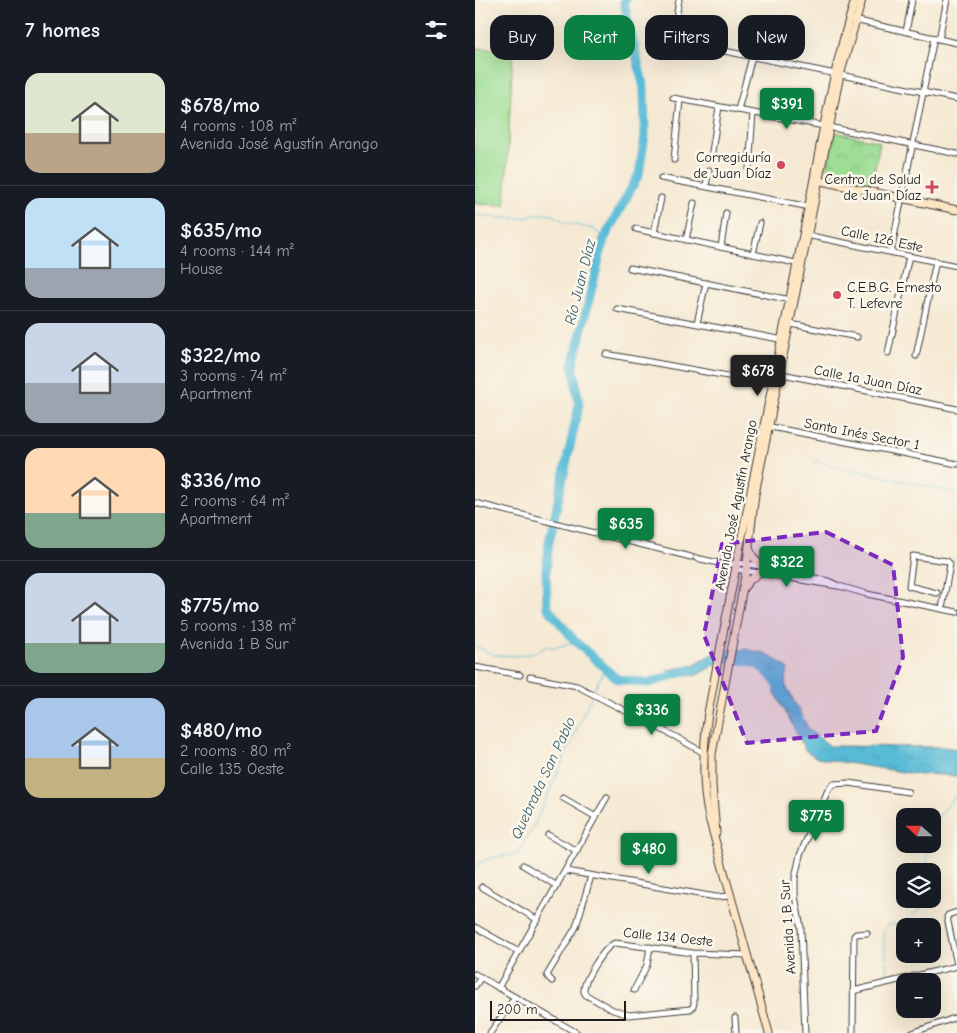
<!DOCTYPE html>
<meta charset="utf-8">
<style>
body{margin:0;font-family:"Comic Neue",sans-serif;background:#242831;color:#f1f3f6;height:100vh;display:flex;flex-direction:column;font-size:19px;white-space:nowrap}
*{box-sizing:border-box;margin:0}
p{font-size:16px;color:#9ea1a6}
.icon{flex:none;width:28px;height:28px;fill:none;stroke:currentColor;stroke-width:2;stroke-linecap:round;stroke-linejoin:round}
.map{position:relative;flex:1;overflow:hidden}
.panel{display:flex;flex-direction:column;background:#171b24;width:475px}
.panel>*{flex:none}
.hud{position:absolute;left:15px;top:15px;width:391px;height:45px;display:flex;gap:10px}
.needle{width:32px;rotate:291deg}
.fabs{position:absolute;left:421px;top:808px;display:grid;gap:10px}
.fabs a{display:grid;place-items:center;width:45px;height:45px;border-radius:10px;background:#171b24;box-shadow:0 5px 20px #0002;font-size:25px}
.scale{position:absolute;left:15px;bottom:12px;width:136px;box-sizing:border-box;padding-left:5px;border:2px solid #1c1c1c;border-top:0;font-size:14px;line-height:18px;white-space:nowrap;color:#1c1c1c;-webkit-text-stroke:4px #fbf7ec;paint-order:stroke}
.price{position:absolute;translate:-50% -42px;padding:0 11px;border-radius:5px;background:#0b8043;color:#fff;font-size:16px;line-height:32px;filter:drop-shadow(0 1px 2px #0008)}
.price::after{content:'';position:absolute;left:50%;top:30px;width:15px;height:11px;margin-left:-8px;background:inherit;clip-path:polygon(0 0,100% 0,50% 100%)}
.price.current{background:#222;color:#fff}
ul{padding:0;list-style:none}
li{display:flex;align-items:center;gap:15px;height:125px;padding:0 25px}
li+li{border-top:1px solid #363941}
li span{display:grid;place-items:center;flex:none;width:140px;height:100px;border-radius:15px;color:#555}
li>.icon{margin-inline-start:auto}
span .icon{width:60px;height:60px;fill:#fffc;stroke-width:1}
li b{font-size:21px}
h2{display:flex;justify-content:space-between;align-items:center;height:60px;padding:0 25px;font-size:21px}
.pill{padding:0 18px;border-radius:15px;background:#171b24;box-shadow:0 5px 20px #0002;font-size:18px;line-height:45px}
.pill.current{background:#0b8043;color:#fff}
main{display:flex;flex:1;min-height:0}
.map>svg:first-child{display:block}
.green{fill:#9dde94;stroke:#5c7d58}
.park{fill:url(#park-crowns);stroke:#5c7d58}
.water{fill:url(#water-ripples);stroke:#3a6c7a}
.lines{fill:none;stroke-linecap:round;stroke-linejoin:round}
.stream{stroke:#59bbd7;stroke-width:1}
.river{stroke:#59bbd7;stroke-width:9}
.street-casing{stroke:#3d3b37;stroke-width:7}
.secondary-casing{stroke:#3d3b37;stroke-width:9}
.street{stroke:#fff;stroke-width:5}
.secondary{stroke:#fde5c4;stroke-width:7}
.marked{fill:#7b2cbf;fill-opacity:0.2;stroke:#7b2cbf;stroke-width:4;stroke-dasharray:10 6;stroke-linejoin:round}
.poi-dot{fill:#d1495b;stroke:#fbf7ec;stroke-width:2}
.labels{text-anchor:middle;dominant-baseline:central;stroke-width:5;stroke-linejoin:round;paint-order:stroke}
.poi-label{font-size:14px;fill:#1c1c1c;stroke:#fbf7ec;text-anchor:end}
.street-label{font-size:14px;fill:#1c1c1c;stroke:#fbf7ec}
.water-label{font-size:15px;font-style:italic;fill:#345c67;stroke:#fbf7ec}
</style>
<main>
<section class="panel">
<h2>7 homes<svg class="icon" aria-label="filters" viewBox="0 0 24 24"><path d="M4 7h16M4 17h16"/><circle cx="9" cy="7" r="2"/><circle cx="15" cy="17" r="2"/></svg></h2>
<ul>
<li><span style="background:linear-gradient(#dfe7d0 60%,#b9a48a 0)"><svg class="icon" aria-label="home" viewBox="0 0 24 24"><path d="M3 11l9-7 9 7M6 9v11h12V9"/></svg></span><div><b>$678/mo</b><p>4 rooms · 108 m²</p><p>Avenida José Agustín Arango</p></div></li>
<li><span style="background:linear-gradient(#bfe0f5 70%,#9aa5b1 0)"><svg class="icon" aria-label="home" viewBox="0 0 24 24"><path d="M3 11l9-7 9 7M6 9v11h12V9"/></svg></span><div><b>$635/mo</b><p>4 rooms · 144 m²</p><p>House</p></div></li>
<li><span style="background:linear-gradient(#c9d6e8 60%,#9aa5b1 0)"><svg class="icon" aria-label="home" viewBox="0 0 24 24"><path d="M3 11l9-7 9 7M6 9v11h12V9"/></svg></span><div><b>$322/mo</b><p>3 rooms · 74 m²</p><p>Apartment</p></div></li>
<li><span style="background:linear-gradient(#ffd9b3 65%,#7fa58c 0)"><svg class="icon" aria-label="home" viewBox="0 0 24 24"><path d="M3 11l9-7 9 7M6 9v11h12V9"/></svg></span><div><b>$336/mo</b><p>2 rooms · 64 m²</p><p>Apartment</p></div></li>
<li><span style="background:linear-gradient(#c9d6e8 70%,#7fa58c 0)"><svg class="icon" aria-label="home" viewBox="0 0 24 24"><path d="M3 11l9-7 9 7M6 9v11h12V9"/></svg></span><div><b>$775/mo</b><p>5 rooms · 138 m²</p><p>Avenida 1 B Sur</p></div></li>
<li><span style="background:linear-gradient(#a9c7e8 60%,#c2b280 0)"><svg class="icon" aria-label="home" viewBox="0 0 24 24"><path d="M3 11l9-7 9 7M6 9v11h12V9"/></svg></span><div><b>$480/mo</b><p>2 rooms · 80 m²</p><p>Calle 135 Oeste</p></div></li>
</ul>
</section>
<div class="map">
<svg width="482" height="1033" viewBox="0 0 482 1033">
<defs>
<pattern id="park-crowns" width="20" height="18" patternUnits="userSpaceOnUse" patternTransform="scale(1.25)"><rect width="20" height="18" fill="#9dde94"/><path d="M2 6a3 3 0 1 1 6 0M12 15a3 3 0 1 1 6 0" fill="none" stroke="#87be7f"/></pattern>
<pattern id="water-ripples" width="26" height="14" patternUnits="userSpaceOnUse" patternTransform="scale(1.25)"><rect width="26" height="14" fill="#59bbd7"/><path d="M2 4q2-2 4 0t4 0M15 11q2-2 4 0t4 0" fill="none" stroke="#4da0b8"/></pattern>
</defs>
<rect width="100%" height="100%" fill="#fbf7ec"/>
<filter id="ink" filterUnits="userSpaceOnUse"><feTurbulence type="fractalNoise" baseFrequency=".02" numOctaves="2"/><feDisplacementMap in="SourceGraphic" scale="10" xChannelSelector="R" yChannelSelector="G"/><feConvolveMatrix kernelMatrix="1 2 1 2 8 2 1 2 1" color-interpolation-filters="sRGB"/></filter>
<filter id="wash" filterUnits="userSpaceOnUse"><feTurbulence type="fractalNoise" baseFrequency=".0096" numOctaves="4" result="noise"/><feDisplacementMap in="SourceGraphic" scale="20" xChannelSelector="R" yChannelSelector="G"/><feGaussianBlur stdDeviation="1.12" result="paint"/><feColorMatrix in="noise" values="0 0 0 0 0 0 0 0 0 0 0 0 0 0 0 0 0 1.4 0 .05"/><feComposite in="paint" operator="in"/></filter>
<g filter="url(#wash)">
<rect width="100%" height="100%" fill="#f5e9d3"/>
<!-- green -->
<polygon class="green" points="0,48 38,50 30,205 0,204"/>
<!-- park -->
<polygon class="park" points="360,132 405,142 396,187 350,177"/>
<!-- water -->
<polygon class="water" points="271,649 292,654 313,668 310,684 334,730 355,746 468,747 482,749 482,776 451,774 446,775 342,758 331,751 299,690 301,680 292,665 267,658 243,663 220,676 192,670 216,666 243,651"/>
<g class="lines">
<!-- stream -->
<g class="stream">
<polyline points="0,215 28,218 51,218 64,214 78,215 92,223 118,229 130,238"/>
<polyline points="339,461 482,493"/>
<polyline points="0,646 20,655 40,656 56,654 73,646 80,648 100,641"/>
<polyline points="118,692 130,668"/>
<polyline points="458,823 482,794"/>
<path d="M0,867C9,856 28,856 41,855L58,828L117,695"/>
<polyline points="452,871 453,844"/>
<polyline points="409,976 412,966 408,932 413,925 425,924 445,910 447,899"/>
</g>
<!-- river -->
<g class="river">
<polyline points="150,0 149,3 169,88 170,135 164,174 129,239 98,365 104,405 74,542 71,571 72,607 100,641 142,679 174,683 217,669"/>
<path d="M250,658C281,662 290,663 306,691"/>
</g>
</g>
</g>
<g filter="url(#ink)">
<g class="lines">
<!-- street casing -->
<g class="street-casing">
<g id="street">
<polyline points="204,0 198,36 200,40 206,42 482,99"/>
<polyline points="379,20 482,43"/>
<polyline points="431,32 437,0"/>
<polyline points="464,39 472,0"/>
<polyline points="198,98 349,126 482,154"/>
<polyline points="263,110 277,57"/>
<polyline points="236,158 244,107"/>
<polyline points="199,160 205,100"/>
<polyline points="274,169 278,113"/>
<polyline points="186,178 335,207"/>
<polyline points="231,186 234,170"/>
<polyline points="161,229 325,264"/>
<polyline points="179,233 186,198"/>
<polyline points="331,235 482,266"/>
<polyline points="211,240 219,203"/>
<polyline points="246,247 251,213"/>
<polyline points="416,252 459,38"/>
<polyline points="278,254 285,223"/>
<polyline points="155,268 316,300"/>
<polyline points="142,309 309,340"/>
<polyline points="222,323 231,283"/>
<polyline points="311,323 382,337"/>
<polyline points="413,353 434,256"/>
<polyline points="131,354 297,384"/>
<polyline points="441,356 461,261"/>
<polyline points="302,373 482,409"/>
<polyline points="291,426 482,464"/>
<polyline points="0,503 216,557"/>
<polyline points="221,558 253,565 263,563 286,566 353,581 364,586 392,594 482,612"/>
<polyline points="260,569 362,586"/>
<polyline points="462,593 434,586 438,556 472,561 475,564 467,609"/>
<polyline points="0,667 45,675"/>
<polyline points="55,677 102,686 201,737 229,753"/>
<polyline points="88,798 121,817"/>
<polyline points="73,835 102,851"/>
<polyline points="48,865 82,886"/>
<polyline points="91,871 241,897 256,896"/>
<polyline points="7,887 63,920"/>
<polyline points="482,912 473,915 472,917 482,965"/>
<polyline points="0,927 44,952"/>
<path d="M218,953L219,1003L218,1007L215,1009L154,1015L138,1010L111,995L109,992C108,980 129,947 140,943L218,953L273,955"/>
<polyline points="0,974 102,1033"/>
<polyline points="77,981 74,978 72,975 101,927 116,876"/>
<polyline points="0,986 6,977"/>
<polyline points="23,988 132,797"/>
<polyline points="159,990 172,965 175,947"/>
<polyline points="378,991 482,966"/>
<polyline points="260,1018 261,1033"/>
<polyline points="15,1033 40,997"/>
<polyline points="330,1033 326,928 320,896 320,878 325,855 353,790 358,784 374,783 433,792"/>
<polyline points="378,1033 379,936 381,934 392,933"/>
<polyline points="437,1033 482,1017"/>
</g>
</g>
<!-- secondary casing -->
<g class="secondary-casing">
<g id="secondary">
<polyline points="341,180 482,210"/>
<polyline points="274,548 278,557 286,566"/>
<polyline points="269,587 274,581 284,573"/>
<polyline points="241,833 237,785 237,754 271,571 280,494 365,75 387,0"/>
<path d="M294,1033L234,818C226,783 228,748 233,713C263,553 295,394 328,235C344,157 355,77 380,0"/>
</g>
</g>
<!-- street -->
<use href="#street" class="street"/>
<!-- secondary -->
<use href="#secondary" class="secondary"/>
</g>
</g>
<!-- marked area -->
<path class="marked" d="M351,532L418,565L428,657L401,731L272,743L229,635L247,544Z"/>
<!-- markers -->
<g class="poi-dot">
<circle cx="306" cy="165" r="5"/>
<path d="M454.5 179.5h5v5h5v5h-5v5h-5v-5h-5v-5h5z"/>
<circle cx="362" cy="295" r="5"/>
</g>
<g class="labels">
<!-- poi labels -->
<g class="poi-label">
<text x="296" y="157">Corregiduría<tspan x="296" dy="16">de Juan Díaz</tspan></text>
<text x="446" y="179">Centro de Salud<tspan x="446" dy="16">de Juan Díaz</tspan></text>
<text x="372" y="287" text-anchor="start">C.E.B.G. Ernesto<tspan x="372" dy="16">T. Lefevre</tspan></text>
</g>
<!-- street labels -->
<g class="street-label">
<text transform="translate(407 239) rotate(12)">Calle 126 Este</text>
<text transform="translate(393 380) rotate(11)">Calle 1a Juan Díaz</text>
<text transform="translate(387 434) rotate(11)">Santa Inés Sector 1</text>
<text transform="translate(261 505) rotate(-79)">Avenida José Agustín Arango</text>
<text transform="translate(313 927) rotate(-94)">Avenida 1 B Sur</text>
<text transform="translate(193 937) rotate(6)">Calle 134 Oeste</text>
</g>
<!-- water labels -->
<g class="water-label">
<text transform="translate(105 282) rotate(-76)">Río Juan Díaz</text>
<text transform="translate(68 778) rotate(-65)">Quebrada San Pablo</text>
</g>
</g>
</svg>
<div class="fabs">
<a><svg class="needle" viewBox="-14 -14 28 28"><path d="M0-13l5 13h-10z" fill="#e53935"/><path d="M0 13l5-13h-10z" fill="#9ea1a6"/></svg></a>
<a><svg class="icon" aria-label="layers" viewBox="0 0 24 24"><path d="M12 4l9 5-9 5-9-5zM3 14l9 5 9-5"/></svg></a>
<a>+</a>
<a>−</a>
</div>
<div class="scale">200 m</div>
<b class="price" style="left:312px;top:130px">$391</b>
<b class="price current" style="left:283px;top:397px">$678</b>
<b class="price" style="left:151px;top:550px">$635</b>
<b class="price" style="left:312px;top:588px">$322</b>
<b class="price" style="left:177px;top:736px">$336</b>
<b class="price" style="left:341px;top:842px">$775</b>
<b class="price" style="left:174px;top:875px">$480</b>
<div class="hud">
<a class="pill">Buy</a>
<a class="pill current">Rent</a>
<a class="pill">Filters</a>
<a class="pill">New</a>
</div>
</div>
</main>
